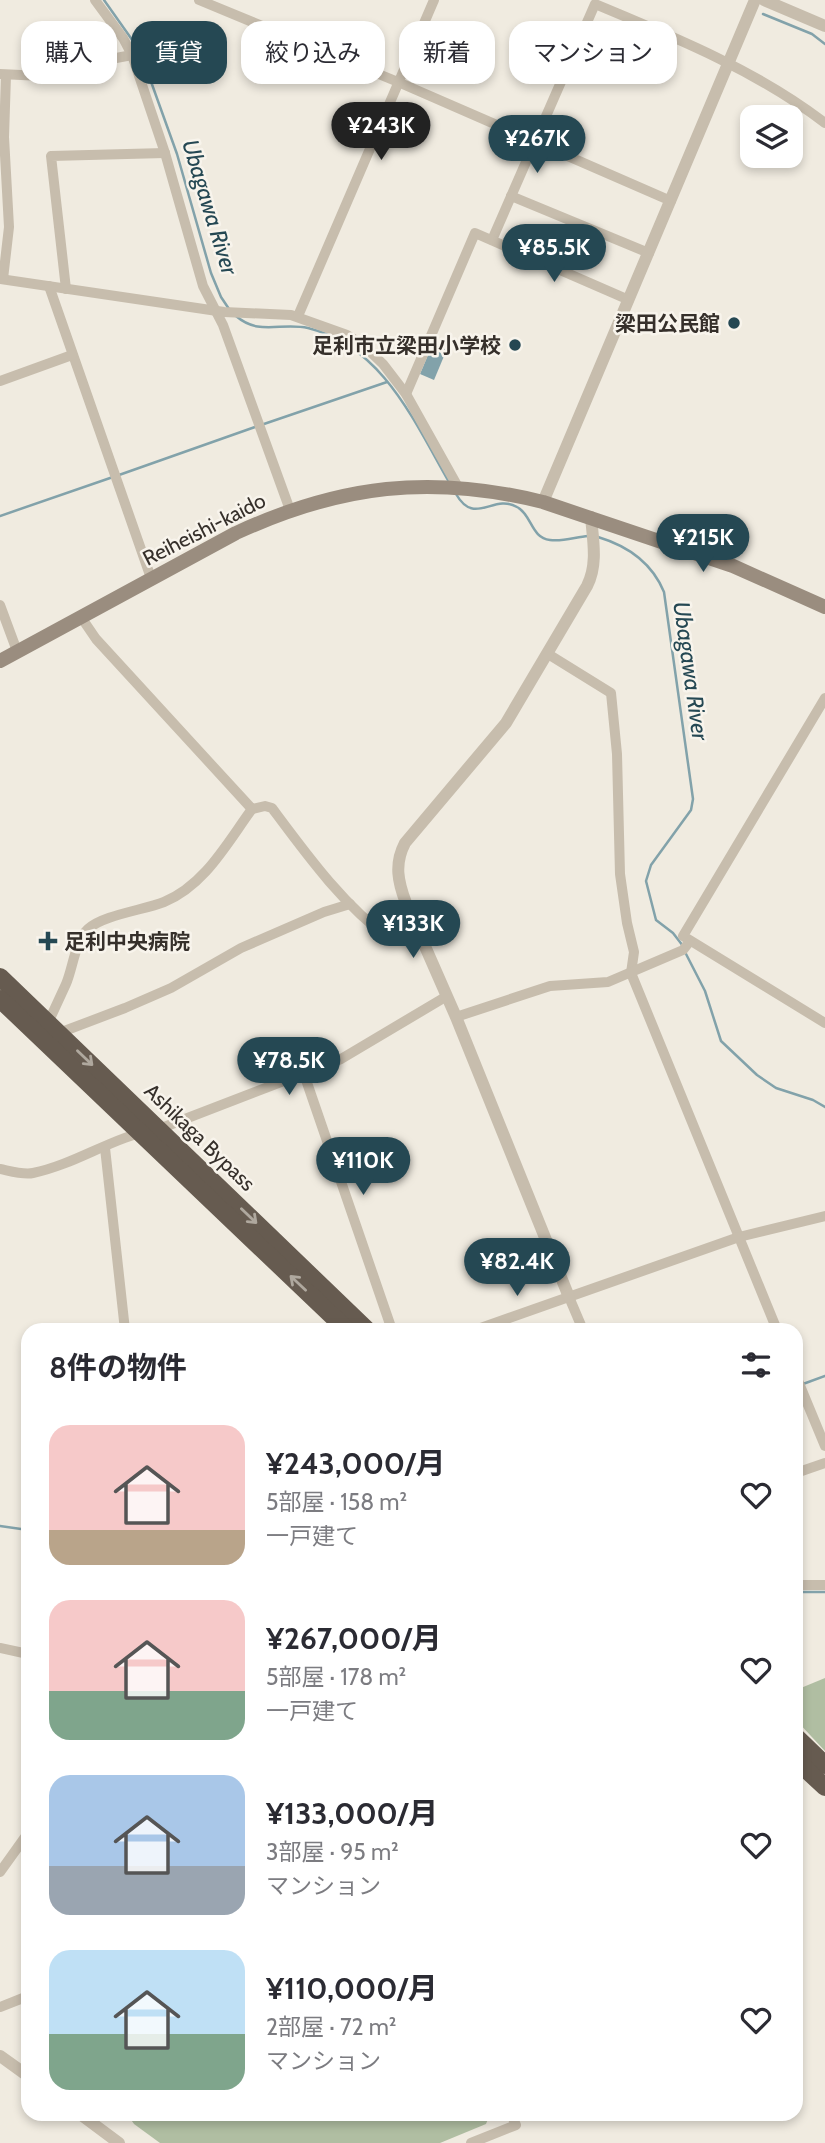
<!DOCTYPE html>
<html lang="ja">
<meta charset="utf-8">
<style>
body{margin:0;font-family:Cabin,"Noto Sans JP",sans-serif;background:#f7f7f7;color:#2b2b33;height:100vh;display:flex;flex-direction:column;font-size:26px;white-space:nowrap}
*{box-sizing:border-box;margin:0}
p{font-size:23px;color:#7c7c81}
.icon{flex:none;width:38px;height:38px;fill:none;stroke:currentColor;stroke-width:2;stroke-linecap:round;stroke-linejoin:round}
.map{position:relative;flex:1;overflow:hidden}
.details{position:absolute;left:21px;top:1323px;width:782px;height:798px;display:flex;flex-direction:column;background:#fff;border-radius:21px;box-shadow:0 4px 10px #0003}
.details>*{flex:none}
.guide{position:absolute;left:21px;top:21px;width:784px;height:63px;display:flex;gap:14px}
.tools{position:absolute;left:740px;top:105px;display:grid;gap:14px}
.tools a{display:grid;place-items:center;width:63px;height:63px;border-radius:14px;background:#fff;box-shadow:0 4px 10px #0003;font-size:35px}
.price{position:absolute;translate:-50% -60px;padding:0 16px;border-radius:24px;background:#254853;color:#fff;font-size:23px;line-height:46px;filter:drop-shadow(0 2px 4px #0008)}
.price::after{content:'';position:absolute;left:50%;top:42px;width:21px;height:16px;margin-left:-10px;background:inherit;clip-path:polygon(0 0,100% 0,50% 100%)}
.price.current{background:#222;color:#fff}
ul{padding:0;list-style:none}
li{display:flex;align-items:center;gap:21px;height:175px;padding:0 28px}
li span{display:grid;place-items:center;flex:none;width:196px;height:140px;border-radius:21px;color:#555}
li>.icon{margin-inline-start:auto}
span .icon{width:84px;height:84px;fill:#fffc;stroke-width:1}
li b{font-size:30px}
h2{display:flex;justify-content:space-between;align-items:center;height:84px;padding:0 28px;font-size:30px}
.tag{padding:0 24px;border-radius:21px;background:#fff;box-shadow:0 4px 10px #0003;font-size:24px;line-height:63px}
.tag.current{background:#254853;color:#fff}
.map>svg:first-child{display:block}
.green{fill:#b0bea2}
.water{fill:#82a2aa}
.lines{fill:none;stroke-linecap:round;stroke-linejoin:round}
.stream{stroke:#82a2aa;stroke-width:2.5}
.minor{stroke:#c7bdad;stroke-width:10}
.tertiary{stroke:#c7bdad;stroke-width:12}
.secondary{stroke:#9a8d7f;stroke-width:14}
.trunk{stroke:#665b50;stroke-width:18}
.oneway{stroke:#afa89e}
.poi-dot{fill:#254853;stroke:#f8f4ec;stroke-width:2.5}
.labels{text-anchor:middle;dominant-baseline:central;stroke-width:5;stroke-linejoin:round;paint-order:stroke}
.poi-label{font-size:21px;font-weight:bold;fill:#36302b;stroke:#f8f4ec;text-anchor:end}
.street-label{font-size:21px;fill:#36302b;stroke:#f8f4ec}
.water-label{font-size:23px;font-style:italic;fill:#254853;stroke:#f8f4ec}
</style>
<div class="map">
<svg width="825" height="2143" viewBox="0 0 825 2143">
<rect width="100%" height="100%" fill="#f0ebe0"/>
<!-- green -->
<g class="green">
<polygon points="825,1678 825,1751 796,1720 796,1690"/>
<polygon points="127,2114 490,2114 486,2124 440,2143 160,2143 134,2124"/>
</g>
<!-- water -->
<polygon class="water" points="433,343 447,349 434,380 420,374"/>
<g class="lines">
<!-- stream -->
<g class="stream">
<polyline points="104,0 140,51 177,154 211,273 221,297 229,309"/>
<polyline points="763,14 812,34 825,44"/>
<path d="M236,316C259,336 281,322 308,328C382,346 414,421 449,482"/>
<polyline points="261,425 387,382"/>
<polyline points="119,475 255,427"/>
<path d="M456,494C475,527 493,493 517,507C532,515 531,538 550,540C562,542 576,537 588,536"/>
<polyline points="0,516 113,477"/>
<path d="M598,537C628,546 652,563 664,592L693,799L691,810L651,865L646,881L656,920L673,933L683,946"/>
<polyline points="685,952 705,991 721,1041 757,1075 776,1088 813,1100 825,1107"/>
<polyline points="803,1384 825,1376"/>
<polyline points="0,1526 28,1530"/>
<polyline points="796,1592 825,1592"/>
</g>
<!-- minor -->
<g class="minor">
<polyline points="95,0 123,38 132,55 165,153 203,286 223,325 290,510"/>
<polyline points="199,0 398,82 671,201"/>
<polyline points="0,74 42,76 74,66 132,55"/>
<polyline points="511,196 649,253"/>
<path d="M492,240L595,4C674,37 756,70 825,123"/>
<polyline points="0,279 224,312 291,315 347,335 362,344 383,364 406,394 458,487"/>
<polyline points="3,279 9,227 4,137 6,75"/>
<polyline points="49,286 151,578"/>
<polyline points="66,289 51,156 165,153"/>
<polyline points="298,316 434,0"/>
<polyline points="0,381 72,355"/>
<polyline points="406,394 475,233 629,300"/>
<polyline points="0,605 17,651"/>
<path d="M81,617L96,639L252,809L265,806L272,808C307,855 343,905 391,940L400,939L417,928"/>
<polyline points="548,654 611,693 617,754 620,874 627,923 634,952 631,973 777,1330"/>
<polyline points="825,698 683,936 825,1023"/>
<polyline points="456,1017 550,986 608,982 683,950 690,941"/>
<path d="M48,1023C54,1010 60,997 66,984C73,968 75,941 88,929C103,915 144,910 164,902C205,885 227,843 252,809"/>
<polyline points="59,1033 125,1008 171,988 241,948 324,912 350,904"/>
<polyline points="304,1074 392,1330"/>
<polyline points="105,1148 125,1330"/>
<path d="M0,1169C10,1171 23,1175 33,1173C77,1164 115,1135 159,1129L341,1059L447,996"/>
<polyline points="569,1297 583,1330"/>
<polyline points="475,1330 739,1237 825,1216"/>
<polyline points="796,1376 825,1446"/>
<polyline points="796,1473 825,1463"/>
<polyline points="796,1585 825,1585"/>
<polyline points="0,1648 28,1654"/>
<polyline points="0,1872 28,1833"/>
<polyline points="0,2007 28,1996"/>
<polyline points="471,2143 516,2125 511,2114"/>
</g>
<!-- tertiary -->
<g class="tertiary">
<polyline points="764,0 825,26"/>
<polyline points="543,502 755,0"/>
<path d="M569,1297L456,1017L406,903C398,882 394,864 405,843L506,723L587,586C598,565 593,540 591,517"/>
<polyline points="0,2056 28,2076"/>
<polyline points="80,2114 119,2143"/>
</g>
<!-- secondary -->
<path class="secondary" d="M0,661L236,533C340,485 431,474 543,502L733,566L825,607"/>
<!-- trunk -->
<g class="trunk">
<polyline points="0,977 367,1330"/>
<polyline points="0,999 347,1330"/>
<polyline points="796,1737 825,1765"/>
<polyline points="796,1760 825,1787"/>
</g>
</g>
<!-- one-way arrows -->
<defs><path id="oneway-shaft" d="M-6 0H5M1.5-3L5.5 0L1.5 3" fill="none" stroke-width="1.6" stroke-linecap="round" stroke-linejoin="round" transform="scale(1.75)"/></defs>
<g class="oneway">
<use href="#oneway-shaft" transform="translate(85 1058) rotate(44)"/>
<use href="#oneway-shaft" transform="translate(249 1216) rotate(44)"/>
<use href="#oneway-shaft" transform="translate(298 1283) rotate(-137)"/>
</g>
<!-- markers -->
<g class="poi-dot">
<circle cx="734" cy="323" r="7"/>
<circle cx="515" cy="345" r="7"/>
<path d="M44.5 930.5h7v7h7v7h-7v7h-7v-7h-7v-7h7z"/>
</g>
<g class="labels">
<!-- poi labels -->
<g class="poi-label">
<text x="720" y="323">梁田公民館</text>
<text x="501" y="345">足利市立梁田小学校</text>
<text x="64" y="941" text-anchor="start">足利中央病院</text>
</g>
<!-- street labels -->
<g class="street-label">
<text transform="translate(204 529) rotate(-27)">Reiheishi-kaido</text>
<text transform="translate(200 1137) rotate(44)">Ashikaga Bypass</text>
</g>
<!-- water labels -->
<g class="water-label">
<text transform="translate(210 207) rotate(73)">Ubagawa River</text>
<text transform="translate(691 671) rotate(82)">Ubagawa River</text>
</g>
</g>
</svg>
<div class="tools">
<a><svg class="icon" aria-label="layers" viewBox="0 0 24 24"><path d="M12 4l9 5-9 5-9-5zM3 14l9 5 9-5"/></svg></a>
</div>
<b class="price current" style="left:381px;top:162px">¥243K</b>
<b class="price" style="left:537px;top:175px">¥267K</b>
<b class="price" style="left:554px;top:284px">¥85.5K</b>
<b class="price" style="left:703px;top:574px">¥215K</b>
<b class="price" style="left:413px;top:960px">¥133K</b>
<b class="price" style="left:289px;top:1097px">¥78.5K</b>
<b class="price" style="left:363px;top:1197px">¥110K</b>
<b class="price" style="left:517px;top:1298px">¥82.4K</b>
<div class="guide">
<a class="tag">購入</a>
<a class="tag current">賃貸</a>
<a class="tag">絞り込み</a>
<a class="tag">新着</a>
<a class="tag">マンション</a>
</div>
<section class="details">
<h2>8件の物件<svg class="icon" aria-label="filters" viewBox="0 0 24 24"><path d="M4 7h16M4 17h16"/><circle cx="9" cy="7" r="2"/><circle cx="15" cy="17" r="2"/></svg></h2>
<ul>
<li><span style="background:linear-gradient(#f6c9c9 75%,#b9a48a 0)"><svg class="icon" aria-label="home" viewBox="0 0 24 24"><path d="M3 11l9-7 9 7M6 9v11h12V9"/></svg></span><div><b>¥243,000/月</b><p>5部屋 · 158 m²</p><p>一戸建て</p></div><svg class="icon" aria-label="heart" viewBox="0 0 24 24"><path d="M12 20l-8-8c-3-5 5-10 8-4 3-6 11-1 8 4z"/></svg></li>
<li><span style="background:linear-gradient(#f6c9c9 65%,#7fa58c 0)"><svg class="icon" aria-label="home" viewBox="0 0 24 24"><path d="M3 11l9-7 9 7M6 9v11h12V9"/></svg></span><div><b>¥267,000/月</b><p>5部屋 · 178 m²</p><p>一戸建て</p></div><svg class="icon" aria-label="heart" viewBox="0 0 24 24"><path d="M12 20l-8-8c-3-5 5-10 8-4 3-6 11-1 8 4z"/></svg></li>
<li><span style="background:linear-gradient(#a9c7e8 65%,#9aa5b1 0)"><svg class="icon" aria-label="home" viewBox="0 0 24 24"><path d="M3 11l9-7 9 7M6 9v11h12V9"/></svg></span><div><b>¥133,000/月</b><p>3部屋 · 95 m²</p><p>マンション</p></div><svg class="icon" aria-label="heart" viewBox="0 0 24 24"><path d="M12 20l-8-8c-3-5 5-10 8-4 3-6 11-1 8 4z"/></svg></li>
<li><span style="background:linear-gradient(#bfe0f5 60%,#7fa58c 0)"><svg class="icon" aria-label="home" viewBox="0 0 24 24"><path d="M3 11l9-7 9 7M6 9v11h12V9"/></svg></span><div><b>¥110,000/月</b><p>2部屋 · 72 m²</p><p>マンション</p></div><svg class="icon" aria-label="heart" viewBox="0 0 24 24"><path d="M12 20l-8-8c-3-5 5-10 8-4 3-6 11-1 8 4z"/></svg></li>
</ul>
</section>
</div>
